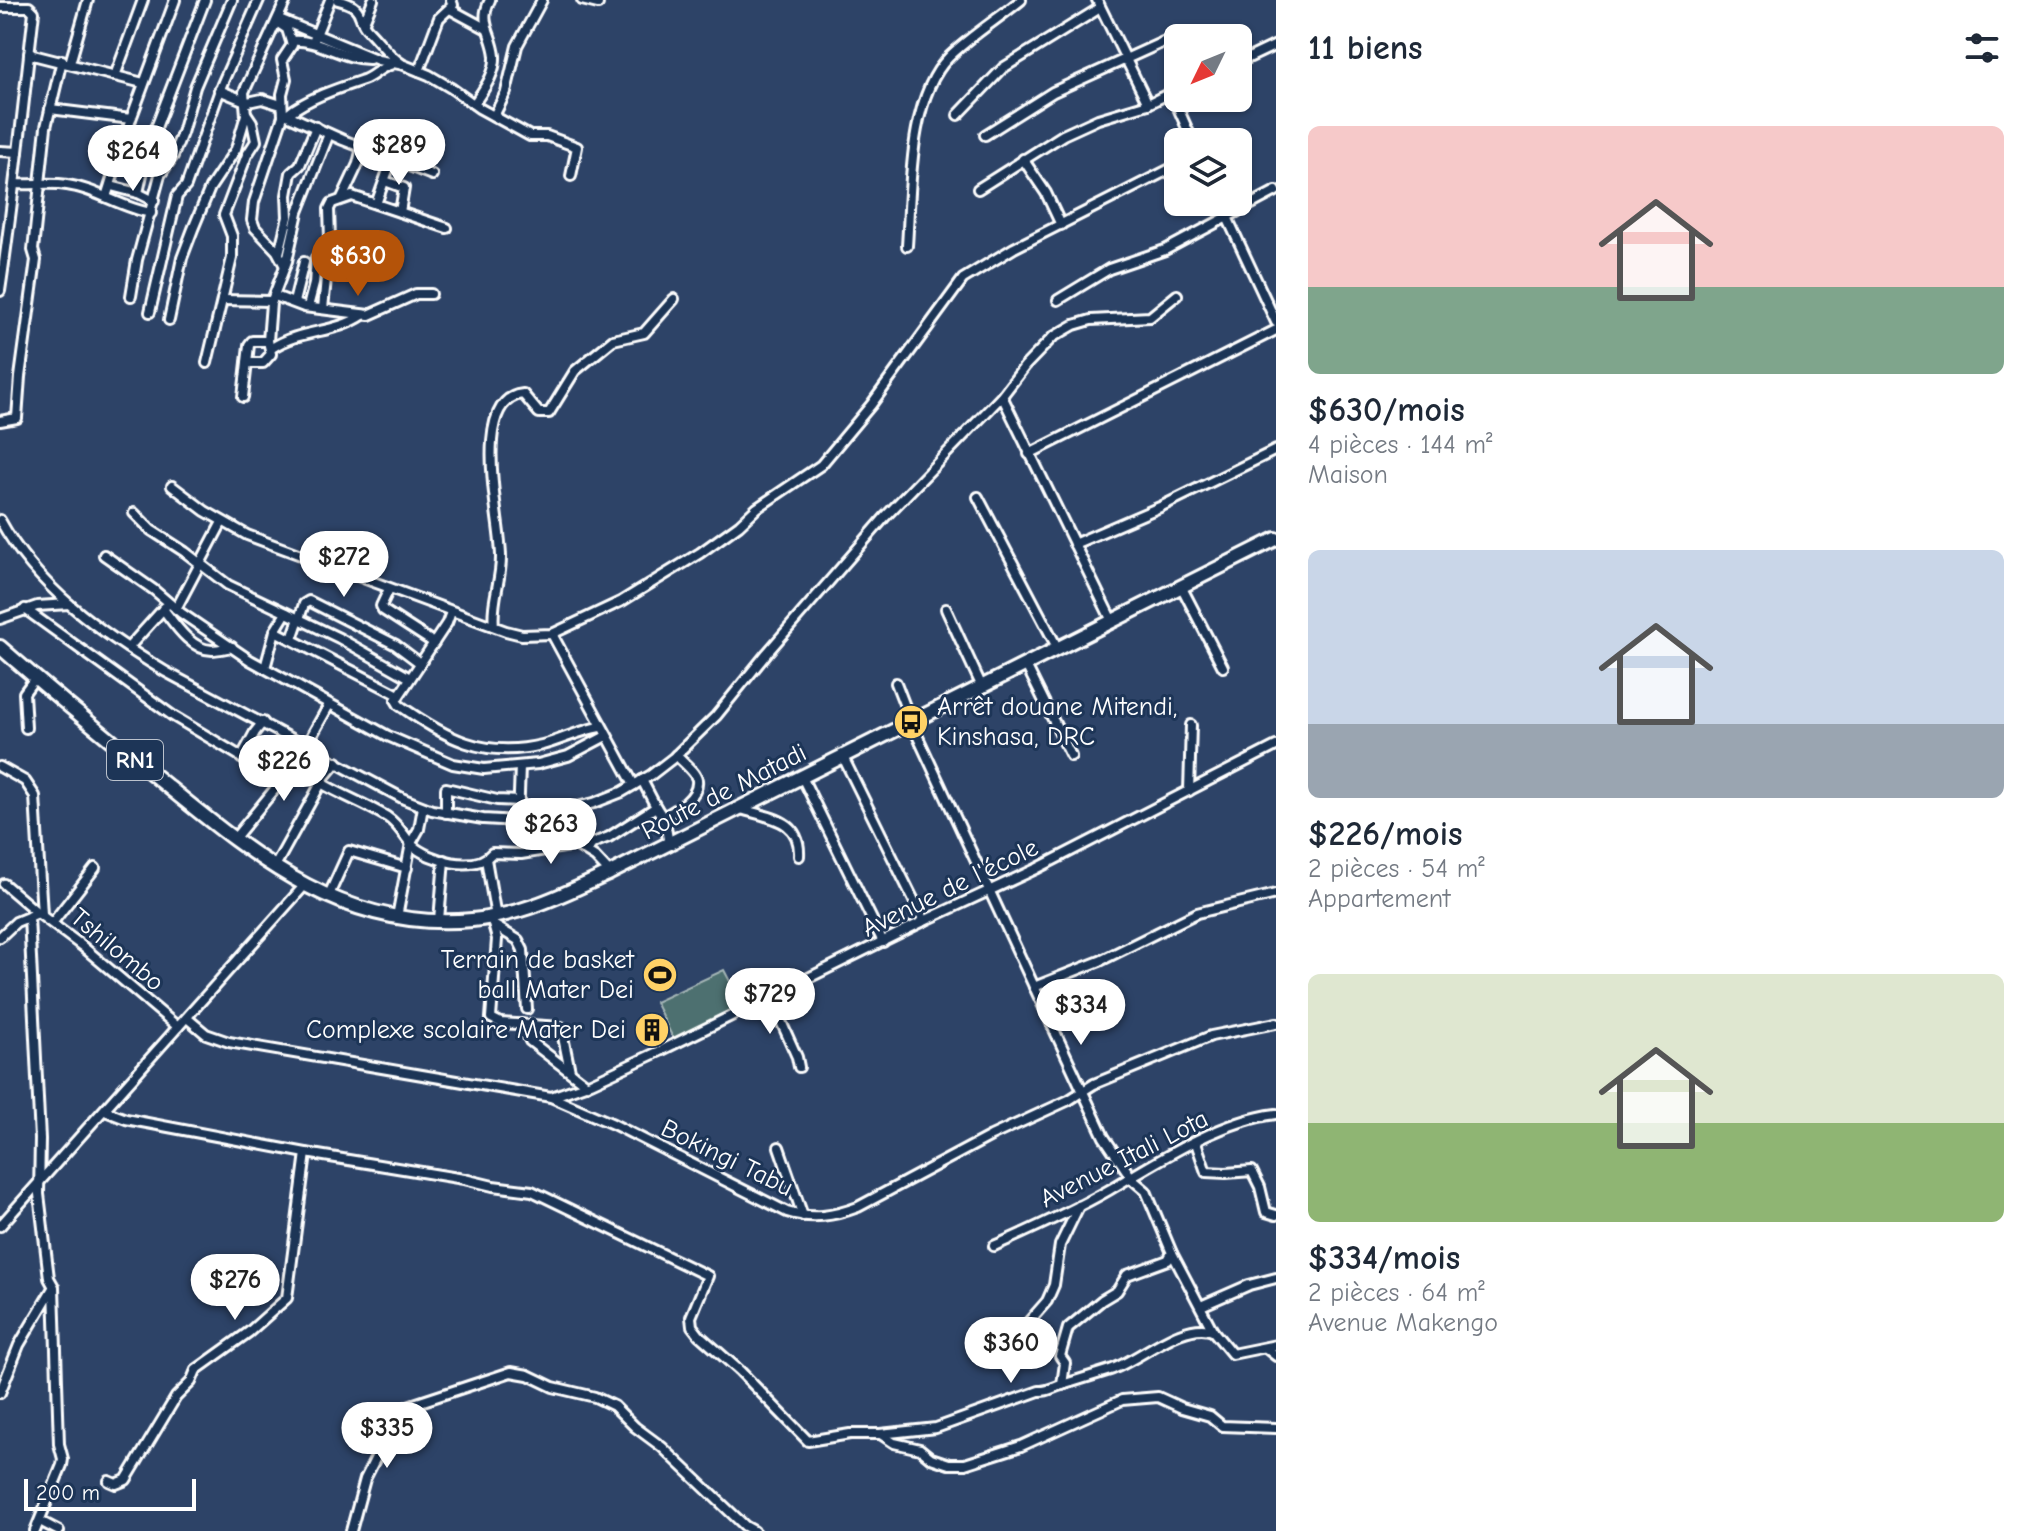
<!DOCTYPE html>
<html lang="fr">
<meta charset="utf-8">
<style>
body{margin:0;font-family:"Comic Neue",sans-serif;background:#f6f6f7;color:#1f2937;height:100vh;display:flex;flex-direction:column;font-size:30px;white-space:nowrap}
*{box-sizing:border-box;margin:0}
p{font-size:26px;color:#747a83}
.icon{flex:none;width:44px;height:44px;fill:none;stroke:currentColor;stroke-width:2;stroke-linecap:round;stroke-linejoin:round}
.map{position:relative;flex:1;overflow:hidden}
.panel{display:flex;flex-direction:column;background:#fff;width:760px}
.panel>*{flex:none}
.needle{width:52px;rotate:227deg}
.tools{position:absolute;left:1164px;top:24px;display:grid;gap:16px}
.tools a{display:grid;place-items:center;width:88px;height:88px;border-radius:12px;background:#fff;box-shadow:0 2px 6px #0004;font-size:40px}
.scale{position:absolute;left:24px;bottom:20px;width:172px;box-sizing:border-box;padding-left:8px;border:4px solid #fff;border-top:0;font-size:22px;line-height:28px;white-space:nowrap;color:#fff;-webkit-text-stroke:6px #1d3557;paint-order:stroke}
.price{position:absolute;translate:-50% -68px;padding:0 18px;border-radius:28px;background:#fff;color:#222;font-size:26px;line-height:52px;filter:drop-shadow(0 2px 4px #0008)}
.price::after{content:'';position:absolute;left:50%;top:48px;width:24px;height:18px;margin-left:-12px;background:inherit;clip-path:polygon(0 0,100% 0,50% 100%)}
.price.current{background:#b45309;color:#fff}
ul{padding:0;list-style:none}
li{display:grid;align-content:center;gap:16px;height:424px;padding:0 32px}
li span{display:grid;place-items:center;height:248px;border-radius:12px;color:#555}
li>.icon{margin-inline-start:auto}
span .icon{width:144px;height:144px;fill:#fffc;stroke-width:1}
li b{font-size:34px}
h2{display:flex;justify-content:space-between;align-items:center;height:96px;padding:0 32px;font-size:34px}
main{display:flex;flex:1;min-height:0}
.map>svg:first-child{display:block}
.green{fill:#4e6f6f;stroke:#a6b7b7;stroke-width:2}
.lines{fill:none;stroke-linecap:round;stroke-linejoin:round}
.minor-casing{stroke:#fff;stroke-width:14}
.highway-casing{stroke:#fff;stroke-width:18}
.minor{stroke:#1d3557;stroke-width:8}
.highway{stroke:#1d3557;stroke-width:12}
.labels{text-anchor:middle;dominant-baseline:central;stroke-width:6;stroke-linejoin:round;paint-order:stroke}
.shield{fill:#1d3557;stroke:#bbc2cd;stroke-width:2}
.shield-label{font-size:24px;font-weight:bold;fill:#fff}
.poi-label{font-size:26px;fill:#fff;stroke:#1d3557;text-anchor:end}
.street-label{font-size:26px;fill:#fff;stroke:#1d3557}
</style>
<main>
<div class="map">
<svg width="1276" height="1531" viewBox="0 0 1276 1531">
<rect width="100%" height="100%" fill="#2d4367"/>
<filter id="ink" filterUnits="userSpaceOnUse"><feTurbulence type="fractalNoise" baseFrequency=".0125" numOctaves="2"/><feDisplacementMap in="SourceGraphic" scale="16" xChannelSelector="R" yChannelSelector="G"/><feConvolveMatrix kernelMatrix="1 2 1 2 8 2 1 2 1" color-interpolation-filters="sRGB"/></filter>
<g filter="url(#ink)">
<!-- green -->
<polygon class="green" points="724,970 744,1008 675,1042 655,1002"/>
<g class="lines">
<!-- minor casing -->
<g class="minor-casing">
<g id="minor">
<path d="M338,0C368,8 354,17 369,31C380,42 388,55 402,64"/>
<polyline points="582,0 598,4"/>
<polyline points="1097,0 1148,104"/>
<path d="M0,7H29L34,12C23,105 14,198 0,291"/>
<polyline points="450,9 487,29"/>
<polyline points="279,19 378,60 404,65 429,75 451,88 479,108 530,136 547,136 577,147 571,176"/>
<polyline points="364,22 373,0"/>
<polyline points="278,23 287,29 292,45 282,60 286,79 282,94 283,116 254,202 252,220 255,228 277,251 285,266"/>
<polyline points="314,40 330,0"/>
<path d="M291,41C318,38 343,60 370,59"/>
<polyline points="29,54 143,83"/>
<polyline points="70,63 88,0"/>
<polyline points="1238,63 1276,45"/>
<polyline points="419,71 439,18 453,5 451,0"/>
<polyline points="115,76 143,0"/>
<polyline points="219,90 248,102 262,99 281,105"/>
<polyline points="1171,92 1193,142"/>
<path d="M474,104C483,90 496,74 495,56C493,34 478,22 490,0"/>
<polyline points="50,109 131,119"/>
<polyline points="283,113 343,140 432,175"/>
<path d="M288,114C308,98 339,88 363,80C373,77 379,68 390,65"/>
<polyline points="958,115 1003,68 1100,8"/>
<polyline points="494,116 506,92 517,46 542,0"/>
<polyline points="985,135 1053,92 1181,34 1184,38"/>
<polyline points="124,144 157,155 169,162"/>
<polyline points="0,151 18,152"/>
<polyline points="1023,159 1046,193 1061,225"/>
<polyline points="385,181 404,188 400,212"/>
<path d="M16,184C33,185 51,182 67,185C97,189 121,208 151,213"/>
<polyline points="111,186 138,193 154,201"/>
<polyline points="978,189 1063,135 1098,119 1148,104 1178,89"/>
<polyline points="138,193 147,151 205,0"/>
<polyline points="106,197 131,119 175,0"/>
<polyline points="342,198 358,164 362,148"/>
<polyline points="1220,202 1276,322"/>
<polyline points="376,204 392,159"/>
<path d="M907,246C911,191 908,98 949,57C970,36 998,19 1021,0"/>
<polyline points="279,253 288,217 287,195 291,173 300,165 316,127"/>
<polyline points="131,296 137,260 160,175 173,156 182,133 195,87 232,0"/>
<polyline points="275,296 304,307 369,315 416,294 431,294"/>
<polyline points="222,300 272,301"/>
<polyline points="1058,300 1109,269 1165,250 1276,191"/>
<polyline points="294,302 304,262"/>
<polyline points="308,307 314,284 316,258"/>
<polyline points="323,309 330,238 329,209 332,203 352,196 447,228"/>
<polyline points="150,312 177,196 186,186 222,84 259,0"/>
<polyline points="169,320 182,258 193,229 210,188 236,149 246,115 244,92 286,0"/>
<path d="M272,348C300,329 335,334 363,315"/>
<polyline points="207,363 232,258 232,236 224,215 247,155 256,141 252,122 246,113"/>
<polyline points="247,363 263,363 271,354 268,341 271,303 287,261 298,212 329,134"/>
<polyline points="1002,396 1112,621"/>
<polyline points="243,397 249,345 252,341 268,341"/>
<polyline points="0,421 17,418 20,377 36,260 33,250 46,127 62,60"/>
<polyline points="1029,454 1276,330"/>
<polyline points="172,486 205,511 247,535 506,631 522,635 552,634 622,601 700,553 739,525 757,508 821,465 871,405 963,279 1014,248 1178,165"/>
<polyline points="978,497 1058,649"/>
<polyline points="134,513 151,530 185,552 228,585 339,638 410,678"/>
<path d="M0,520C37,588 101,633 166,672L404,799L432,810L483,819L518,821L594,803L622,792L651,775L673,758L716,716L767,653L885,517L1002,396L1025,366L1053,337L1074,325L1091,320L1150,317L1177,295"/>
<polyline points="1074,544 1160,507 1276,450"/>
<polyline points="104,555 154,590 181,613 250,660 388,736 453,764 484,769 538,764 568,756 606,736"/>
<polyline points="1181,586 1223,667"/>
<polyline points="389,589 381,606 383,610 434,643"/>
<polyline points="25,609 173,716 282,781"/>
<path d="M163,609C174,623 191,650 212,650C218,650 226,648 232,647"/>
<polyline points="176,609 222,522"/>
<polyline points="946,609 982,687"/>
<path d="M451,612L447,623L400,694L396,700L399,705C446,738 483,759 542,745C562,740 580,730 600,727"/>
<polyline points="0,619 37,606 69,604"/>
<path d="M494,626C491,603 501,581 501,558C502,524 468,399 523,394L539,413H549L575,371L613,340L644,333L674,299"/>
<polyline points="275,631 399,695"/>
<polyline points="552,634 634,785"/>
<polyline points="292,639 304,604 309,601 396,645 420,663"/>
<polyline points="128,648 165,607"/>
<polyline points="1026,665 1071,756"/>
<polyline points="265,668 275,631 286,613"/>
<polyline points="896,683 911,722 1104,1137 1133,1180 1146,1191 1172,1253 1213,1331 1232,1354 1276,1345"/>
<polyline points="26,728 24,693 35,678"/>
<polyline points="843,757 924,921"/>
<polyline points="241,758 255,732 263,722"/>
<polyline points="0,767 25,781 35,796 42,915"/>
<polyline points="802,777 883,942"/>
<polyline points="642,780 656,807"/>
<path d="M321,783C343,796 366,804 387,817C399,825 403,835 412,845C429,861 476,873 492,853L521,854L576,845L595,857L610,873"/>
<polyline points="1189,791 1191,725"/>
<path d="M741,809C770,818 801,819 799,856"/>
<polyline points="446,813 446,788 497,800 519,801"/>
<path d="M663,817C676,810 699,798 697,780C696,772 681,761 676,755"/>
<polyline points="518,821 520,766"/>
<polyline points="234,839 297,762 329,705"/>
<polyline points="586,851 593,843 609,837 656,807 665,821 669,845"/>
<polyline points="486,859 496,917"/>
<polyline points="274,868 325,776 337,762"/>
<polyline points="4,884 38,913"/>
<polyline points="328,897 349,851 407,868"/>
<polyline points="29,917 40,1139 39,1194 49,1278 54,1287 59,1444 63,1459 62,1465 35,1531"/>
<polyline points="397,917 411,843 419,829 423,807"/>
<polyline points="491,917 497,939 491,1018 501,1023 561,1027 570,1071"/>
<polyline points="439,920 444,860"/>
<polyline points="53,922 95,868"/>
<polyline points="495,926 518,940 523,950 527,1009"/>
<polyline points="0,937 16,922 38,913 82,946 178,1027"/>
<polyline points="1034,987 1100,961 1197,913 1276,894"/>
<polyline points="770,997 797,1057 799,1067"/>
<path d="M187,1018L206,1034L229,1042L551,1097L613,1124L787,1212C812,1220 834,1216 858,1207L991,1136L1069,1100L1094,1084L1211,1036L1276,1023"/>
<polyline points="522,1024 530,1041 587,1085"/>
<polyline points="551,1097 591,1083 658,1052 924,921 1036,869 1276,746"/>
<path d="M105,1111L126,1119L306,1153L464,1179L493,1186L532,1191L708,1276L691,1317L692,1326L699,1335L740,1371L808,1441L850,1434H880L936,1428L1039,1391C1048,1392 1053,1387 1062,1385C1078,1380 1094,1375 1110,1370C1138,1361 1184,1319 1213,1331"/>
<polyline points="1196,1143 1206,1172 1226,1173 1252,1171 1260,1187 1266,1212 1276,1215"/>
<polyline points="779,1147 803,1216"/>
<polyline points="0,1226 304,886"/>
<path d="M994,1246C1032,1229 1073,1211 1109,1190C1158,1161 1219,1121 1276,1114"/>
<polyline points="1201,1306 1249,1285 1276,1278"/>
<polyline points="1011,1342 1047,1301 1054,1285 1060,1245 1079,1206"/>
<polyline points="1266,1348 1276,1356"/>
<polyline points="1062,1385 1065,1363 1060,1356 1068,1328 1102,1300 1117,1291 1127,1275 1168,1260 1172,1253"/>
<polyline points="0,1393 19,1345 53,1288"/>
<polyline points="882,1435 894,1443 920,1449 931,1458 949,1464 965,1464 1021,1446 1122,1400 1158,1397 1182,1408 1210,1416 1222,1426 1276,1428"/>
<polyline points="109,1481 116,1484 126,1480 176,1397 191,1382 196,1370 249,1332 287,1298 306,1153"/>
<polyline points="40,1521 59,1531"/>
<polyline points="351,1531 365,1479 399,1412 408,1406 511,1372 528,1375 553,1387 595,1397 614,1406 635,1427 662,1447 745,1526 754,1531"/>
</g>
</g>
<!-- highway casing -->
<g class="highway-casing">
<path id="highway" d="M0,647C49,690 99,731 150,772C246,850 338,933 472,920C522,915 565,894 610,873L1276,539"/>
</g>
<!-- minor -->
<use href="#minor" class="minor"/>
<!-- highway -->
<use href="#highway" class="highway"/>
</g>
</g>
<!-- icons -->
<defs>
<g id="bus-disc" transform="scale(1.8)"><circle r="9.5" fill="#ffd166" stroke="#1d3557"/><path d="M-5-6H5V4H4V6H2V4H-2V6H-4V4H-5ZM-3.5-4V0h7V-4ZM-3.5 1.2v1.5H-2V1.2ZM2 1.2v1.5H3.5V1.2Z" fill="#111"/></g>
<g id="stadium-disc" transform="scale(1.8)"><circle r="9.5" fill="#ffd166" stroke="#1d3557"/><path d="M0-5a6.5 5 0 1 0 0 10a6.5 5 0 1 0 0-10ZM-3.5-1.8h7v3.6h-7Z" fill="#111"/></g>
<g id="building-disc" transform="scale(1.8)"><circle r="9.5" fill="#ffd166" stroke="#1d3557"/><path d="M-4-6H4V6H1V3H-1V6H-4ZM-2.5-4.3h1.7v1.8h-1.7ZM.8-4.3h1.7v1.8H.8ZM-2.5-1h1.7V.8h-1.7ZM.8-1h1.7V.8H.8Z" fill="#111"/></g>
</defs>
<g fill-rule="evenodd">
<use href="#bus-disc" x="911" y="722"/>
<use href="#stadium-disc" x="660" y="975"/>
<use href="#building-disc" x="652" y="1030"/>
</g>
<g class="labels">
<!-- shield labels -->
<rect class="shield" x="107" y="740" width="56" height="40" rx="6"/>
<g class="shield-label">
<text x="135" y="760">RN1</text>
</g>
<!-- poi labels -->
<g class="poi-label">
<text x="937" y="707" text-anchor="start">Arrêt douane Mitendi,<tspan x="937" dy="30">Kinshasa, DRC</tspan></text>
<text x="634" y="960">Terrain de basket<tspan x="634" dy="30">ball Mater Dei</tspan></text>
<text x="626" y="1030">Complexe scolaire Mater Dei</text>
</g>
<!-- street labels -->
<g class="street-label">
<text transform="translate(724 792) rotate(-27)">Route de Matadi</text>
<text transform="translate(950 888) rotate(-26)">Avenue de l'école</text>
<text transform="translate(117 950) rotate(40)">Tshilombo</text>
<text transform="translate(727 1158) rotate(26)">Bokingi Tabu</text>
<text transform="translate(1124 1159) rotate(-27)">Avenue Itali Lota</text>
</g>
</g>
</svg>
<div class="tools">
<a><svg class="needle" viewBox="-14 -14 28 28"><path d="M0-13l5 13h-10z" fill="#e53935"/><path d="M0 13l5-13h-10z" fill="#747a83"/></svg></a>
<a><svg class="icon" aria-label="layers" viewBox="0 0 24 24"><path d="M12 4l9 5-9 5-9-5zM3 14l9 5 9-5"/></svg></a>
</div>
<div class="scale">200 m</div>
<b class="price" style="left:399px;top:187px">$289</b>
<b class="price" style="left:133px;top:193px">$264</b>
<b class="price current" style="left:358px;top:298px">$630</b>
<b class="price" style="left:344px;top:599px">$272</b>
<b class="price" style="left:284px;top:803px">$226</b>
<b class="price" style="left:551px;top:866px">$263</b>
<b class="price" style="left:770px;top:1036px">$729</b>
<b class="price" style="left:1081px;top:1047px">$334</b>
<b class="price" style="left:235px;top:1322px">$276</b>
<b class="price" style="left:1011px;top:1385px">$360</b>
<b class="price" style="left:387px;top:1470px">$335</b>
</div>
<section class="panel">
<h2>11 biens<svg class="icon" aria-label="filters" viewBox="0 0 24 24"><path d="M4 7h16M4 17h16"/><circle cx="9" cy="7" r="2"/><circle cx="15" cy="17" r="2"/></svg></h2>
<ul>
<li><span style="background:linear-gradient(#f6c9c9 65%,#7fa58c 0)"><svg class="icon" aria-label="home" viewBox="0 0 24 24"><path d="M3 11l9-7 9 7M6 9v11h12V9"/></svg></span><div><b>$630/mois</b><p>4 pièces · 144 m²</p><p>Maison</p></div></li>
<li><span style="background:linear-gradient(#c9d6e8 70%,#9aa5b1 0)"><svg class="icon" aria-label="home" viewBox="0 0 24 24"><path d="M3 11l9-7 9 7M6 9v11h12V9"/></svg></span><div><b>$226/mois</b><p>2 pièces · 54 m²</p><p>Appartement</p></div></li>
<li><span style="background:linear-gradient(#dfe7d0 60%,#8fb573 0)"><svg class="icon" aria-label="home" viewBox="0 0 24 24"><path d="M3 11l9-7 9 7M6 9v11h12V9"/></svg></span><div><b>$334/mois</b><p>2 pièces · 64 m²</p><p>Avenue Makengo</p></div></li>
</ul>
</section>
</main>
